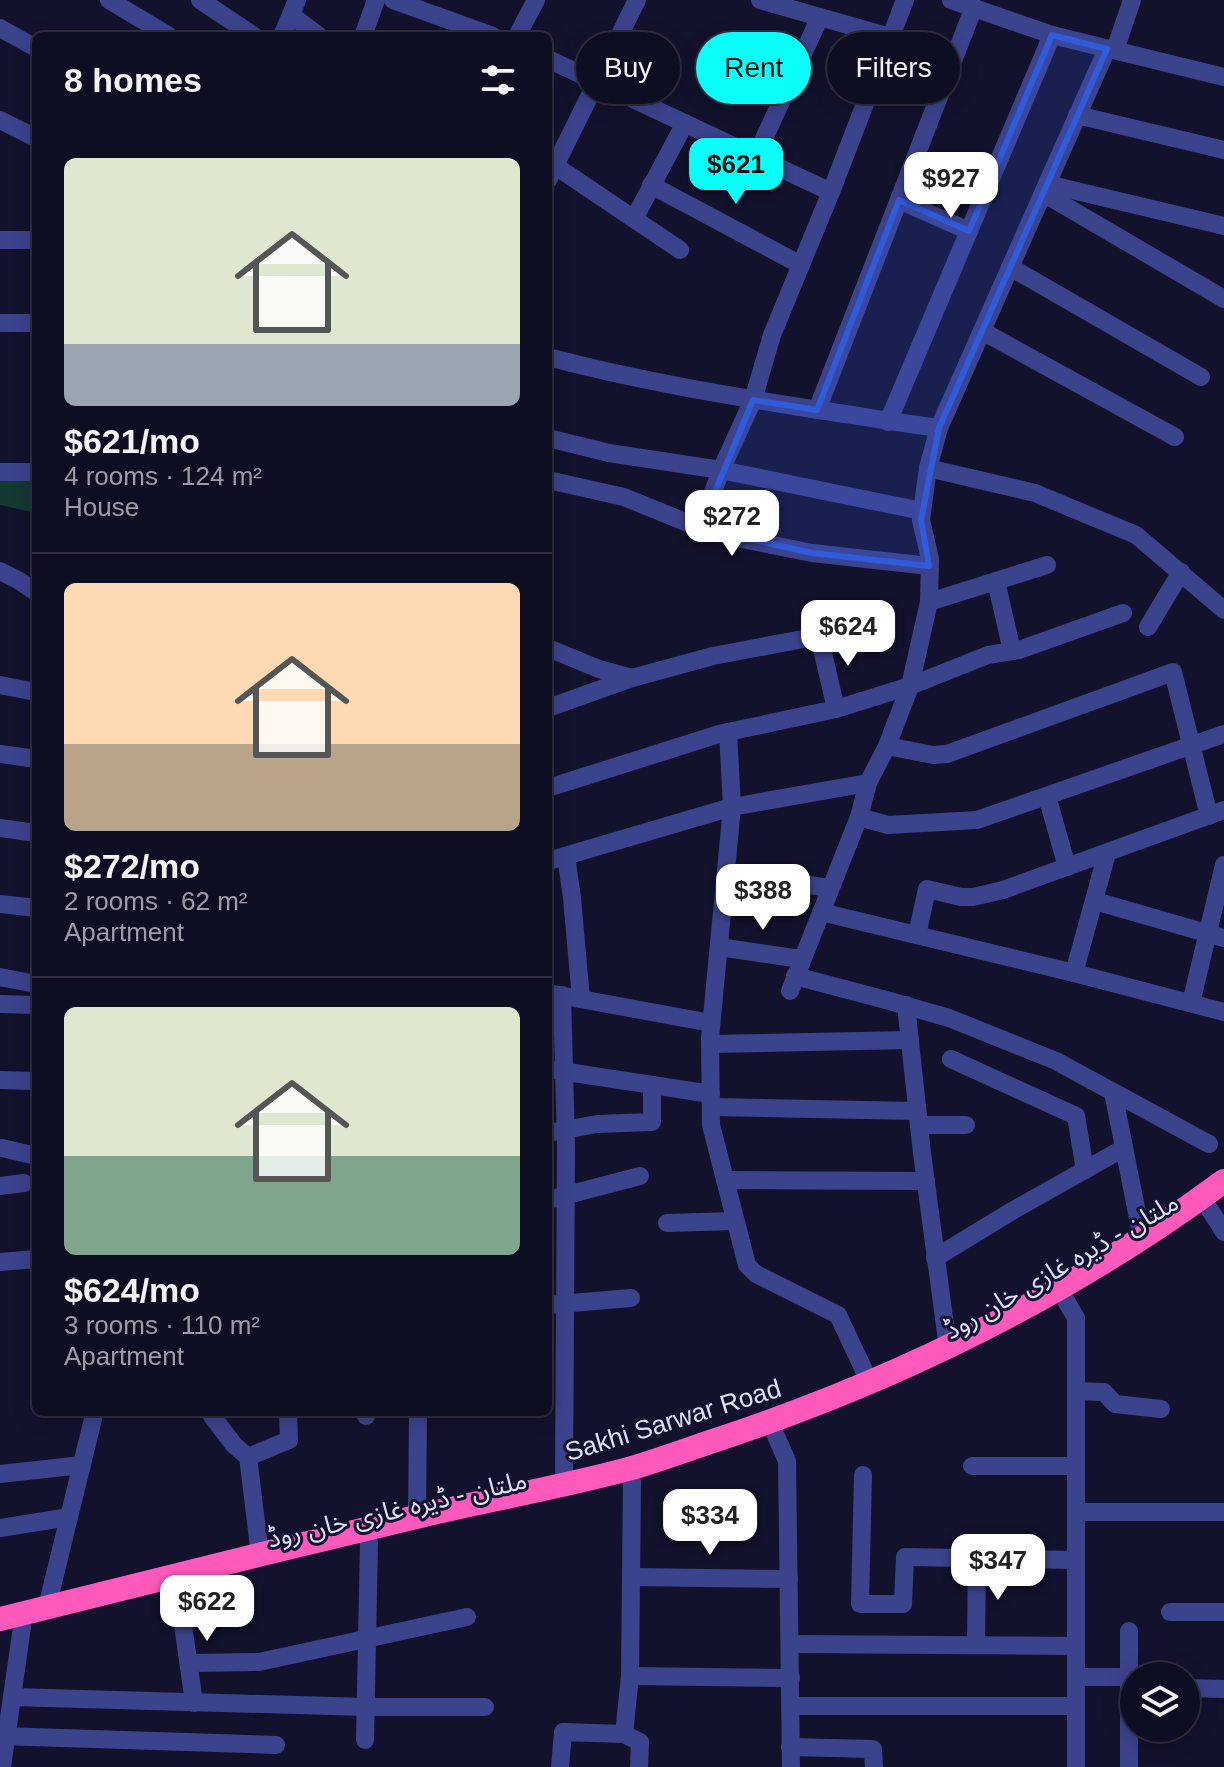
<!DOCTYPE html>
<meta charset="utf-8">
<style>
body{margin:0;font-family:Arial,"Noto Sans Arabic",sans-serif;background:#1c1c2f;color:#f1f3f6;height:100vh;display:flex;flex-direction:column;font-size:30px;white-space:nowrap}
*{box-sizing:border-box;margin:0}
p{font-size:26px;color:#9b9ca5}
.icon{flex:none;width:44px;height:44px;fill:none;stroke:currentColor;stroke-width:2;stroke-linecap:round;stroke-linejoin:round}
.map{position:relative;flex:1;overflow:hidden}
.side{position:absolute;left:32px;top:32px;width:520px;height:1384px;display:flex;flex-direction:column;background:#0e0e22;border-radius:12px;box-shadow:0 4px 20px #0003,0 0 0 2px #2e2e40}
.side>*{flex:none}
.banner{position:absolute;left:576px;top:32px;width:528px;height:72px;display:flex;gap:16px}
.tools{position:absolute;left:1120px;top:1662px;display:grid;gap:16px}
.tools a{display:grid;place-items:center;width:80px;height:80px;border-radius:50%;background:#0e0e22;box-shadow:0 4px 20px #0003,0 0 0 2px #2e2e40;font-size:40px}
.price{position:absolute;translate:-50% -68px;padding:0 18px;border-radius:16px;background:#fff;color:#222;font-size:26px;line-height:52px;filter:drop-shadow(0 2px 4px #0008)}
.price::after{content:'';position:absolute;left:50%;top:48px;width:24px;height:18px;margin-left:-12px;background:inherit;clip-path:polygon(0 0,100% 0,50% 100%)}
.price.current{background:#0afffb;color:#111}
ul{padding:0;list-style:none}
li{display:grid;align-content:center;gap:16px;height:424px;padding:0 32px}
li+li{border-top:2px solid #2e2e40}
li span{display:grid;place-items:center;height:248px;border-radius:12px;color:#555}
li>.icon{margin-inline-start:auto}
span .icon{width:144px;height:144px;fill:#fffc;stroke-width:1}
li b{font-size:34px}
h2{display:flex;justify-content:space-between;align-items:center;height:96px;padding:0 32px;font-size:34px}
.chip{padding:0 28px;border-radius:36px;background:#0e0e22;box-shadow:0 4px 20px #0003,0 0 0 2px #2e2e40;font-size:28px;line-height:72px}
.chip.current{background:#0afffb;color:#111}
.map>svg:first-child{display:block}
.green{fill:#143832}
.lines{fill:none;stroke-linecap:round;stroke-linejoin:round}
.minor{stroke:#3c438d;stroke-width:18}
.highway{stroke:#ff59bc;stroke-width:24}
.marked{fill:#305cdc;fill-opacity:0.2;stroke:#305cdc;stroke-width:6;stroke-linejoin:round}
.labels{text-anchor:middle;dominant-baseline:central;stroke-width:6;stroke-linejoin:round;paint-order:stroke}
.street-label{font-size:26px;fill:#dedeff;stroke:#13122d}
</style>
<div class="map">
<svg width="1224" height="1767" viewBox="0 0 1224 1767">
<rect width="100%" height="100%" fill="#13122d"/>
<!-- green -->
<polygon class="green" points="0,478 36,478 36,513 0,505"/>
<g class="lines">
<!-- minor -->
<g class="minor">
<polyline points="109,0 169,36"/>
<polyline points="200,0 254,36"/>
<polyline points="393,0 493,36"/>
<polyline points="760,0 890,37"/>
<polyline points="951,0 1052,35 1224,77"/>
<polyline points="291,15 319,36"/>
<polyline points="0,28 36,48"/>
<polyline points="282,36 297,0"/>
<polyline points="363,36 376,0"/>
<polyline points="517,36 536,0"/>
<polyline points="1115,50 1132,0"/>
<polyline points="548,59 831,192"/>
<polyline points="1077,115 1224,150"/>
<polyline points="0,120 36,138"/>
<polyline points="756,156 820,17"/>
<polyline points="548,161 680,250"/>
<polyline points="548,180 637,0"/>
<polyline points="1047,184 1107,49"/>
<polyline points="651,185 801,265"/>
<polyline points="1043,193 1224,299"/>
<polyline points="899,200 969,231"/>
<polyline points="634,219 685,123"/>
<polyline points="0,240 36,240"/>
<polyline points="1010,267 1201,377"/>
<polyline points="0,323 36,323"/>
<polyline points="982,331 1175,437"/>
<path d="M548,357C635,380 724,395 812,409C855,415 897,423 939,428"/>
<polyline points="817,410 974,7"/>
<polyline points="888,422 1052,35"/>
<polyline points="548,438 609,453 721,470 922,511"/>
<polyline points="928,468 1035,493 1136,535 1224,610"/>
<polyline points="0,472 36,472"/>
<polyline points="548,480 624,497 700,528 737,538 812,553 929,566"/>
<polyline points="700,528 721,470 753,400 772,335 831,192 905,0"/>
<polyline points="0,571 18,580 36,592"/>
<polyline points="996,581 1012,651"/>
<polyline points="929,602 1047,565"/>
<polyline points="1148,627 1181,572"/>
<polyline points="548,648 599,669 632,678"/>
<polyline points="0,685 36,692"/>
<polyline points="548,708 632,678 713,656 819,636 836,709"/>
<polyline points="728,732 732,807 710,1038 711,1125 747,1265 756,1274 838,1315 870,1383"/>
<polyline points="887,746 933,755 947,754 1173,672 1209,816"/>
<polyline points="0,754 36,759"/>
<polyline points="548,788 719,734 836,709 910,686 988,655 1019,650 1123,613"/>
<polyline points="1047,796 1067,867"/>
<polyline points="859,817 888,825 977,820 1224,734"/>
<polyline points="0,828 36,833"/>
<polyline points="566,856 572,898 581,999"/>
<polyline points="548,861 732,807 868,783"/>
<polyline points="726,873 830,888"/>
<polyline points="1095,901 1224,938"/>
<polyline points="0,904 36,908"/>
<polyline points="821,912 1074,973 1224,1012"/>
<polyline points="917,935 927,889 961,897 973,897 1003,890 1224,810"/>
<polyline points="719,947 801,959"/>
<polyline points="1074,973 1107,853"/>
<polyline points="795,976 886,1000 949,1018 1056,1061 1209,1144"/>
<polyline points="0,977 36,984"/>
<polyline points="790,991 859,817 868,783 887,746 910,686 929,602 930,559 921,520 928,468 939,428 1047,184 1224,226"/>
<polyline points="548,993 711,1023"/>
<polyline points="562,995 566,1144 564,1484"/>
<polyline points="1191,1003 1224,865"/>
<polyline points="0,1004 36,1005"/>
<polyline points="906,1005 922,1153 948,1348"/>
<polyline points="710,1044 910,1040"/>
<polyline points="951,1059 1076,1116 1085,1170"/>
<polyline points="548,1069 711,1094"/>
<polyline points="0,1080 36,1081"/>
<polyline points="1113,1092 1142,1238"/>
<polyline points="711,1107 917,1111"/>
<polyline points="919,1125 966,1125"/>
<polyline points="548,1133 597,1124 652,1122 652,1085"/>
<polyline points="2,1148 36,1156"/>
<polyline points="725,1180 926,1181"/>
<polyline points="0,1186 24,1183"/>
<polyline points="548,1200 640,1176"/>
<polyline points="1210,1210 1224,1232"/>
<polyline points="667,1223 735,1221"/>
<polyline points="935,1258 1012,1211 1124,1148"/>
<polyline points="0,1262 36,1259"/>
<polyline points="1066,1301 1076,1318 1076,1767"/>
<polyline points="548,1305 631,1298"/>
<polyline points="1076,1391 1104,1392 1115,1404 1161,1409"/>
<polyline points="211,1412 212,1416 234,1445 248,1457 260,1555"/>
<polyline points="366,1412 366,1416"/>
<polyline points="776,1436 787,1461 791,1767"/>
<polyline points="248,1457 289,1440 288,1412"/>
<polyline points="972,1466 1076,1466"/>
<polyline points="0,1474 82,1465"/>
<polyline points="863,1475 860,1604 903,1604 905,1557 1076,1560"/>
<polyline points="1076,1512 1224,1512"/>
<polyline points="417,1516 418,1412"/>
<polyline points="0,1528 69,1517"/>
<polyline points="631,1577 789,1579"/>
<polyline points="178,1589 194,1703"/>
<polyline points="47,1607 93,1419 93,1412"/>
<polyline points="1170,1612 1224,1612"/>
<polyline points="1129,1631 1129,1767"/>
<polyline points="790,1644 1076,1646"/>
<polyline points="976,1645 977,1559"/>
<polyline points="189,1663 259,1662 467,1617"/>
<polyline points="630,1676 791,1678"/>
<polyline points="1076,1677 1129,1677"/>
<polyline points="1186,1688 1224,1689"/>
<polyline points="12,1697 366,1707 485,1707"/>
<polyline points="791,1706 1076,1706"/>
<polyline points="624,1734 640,1742 639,1767"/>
<polyline points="0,1736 276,1745"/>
<polyline points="365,1740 369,1543"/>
<polyline points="790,1747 873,1749 874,1767"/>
<polyline points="2,1767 22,1627"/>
<polyline points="560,1767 563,1732 624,1734 630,1676 632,1482 629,1469"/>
</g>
<!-- highway -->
<path class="highway" d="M0,1619C139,1584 277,1550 416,1517C486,1500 558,1488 628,1469C660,1460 691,1448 722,1438C902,1378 1071,1294 1224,1181"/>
</g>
<!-- marked area -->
<path class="marked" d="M1052,35L1107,49L939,428L921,520L929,566L812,553L700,528L753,400L817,410L899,200L969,231Z"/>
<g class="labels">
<!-- street labels -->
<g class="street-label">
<text transform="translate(1061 1266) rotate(-30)">ملتان - ڈیرہ غازی خان روڈ</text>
<text transform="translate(673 1420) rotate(-17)">Sakhi Sarwar Road</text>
<text transform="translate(397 1509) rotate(-13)">ملتان - ڈیرہ غازی خان روڈ</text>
</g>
</g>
</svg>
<div class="tools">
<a><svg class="icon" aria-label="layers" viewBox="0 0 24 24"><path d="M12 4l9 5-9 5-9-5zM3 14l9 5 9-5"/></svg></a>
</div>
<b class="price current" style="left:736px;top:206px">$621</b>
<b class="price" style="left:951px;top:220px">$927</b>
<b class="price" style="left:732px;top:558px">$272</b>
<b class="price" style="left:848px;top:668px">$624</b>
<b class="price" style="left:763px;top:932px">$388</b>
<b class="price" style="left:710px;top:1557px">$334</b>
<b class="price" style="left:998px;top:1602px">$347</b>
<b class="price" style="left:207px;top:1643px">$622</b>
<div class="banner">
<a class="chip">Buy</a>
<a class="chip current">Rent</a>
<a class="chip">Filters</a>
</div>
<section class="side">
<h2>8 homes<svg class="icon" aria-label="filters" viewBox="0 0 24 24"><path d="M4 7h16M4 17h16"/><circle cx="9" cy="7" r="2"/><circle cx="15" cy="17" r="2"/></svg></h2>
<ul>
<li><span style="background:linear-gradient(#dfe7d0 75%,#9aa5b1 0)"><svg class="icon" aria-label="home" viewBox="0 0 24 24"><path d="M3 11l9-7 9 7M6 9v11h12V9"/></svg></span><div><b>$621/mo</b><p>4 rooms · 124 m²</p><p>House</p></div></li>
<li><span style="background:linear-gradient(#ffd9b3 65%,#b9a48a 0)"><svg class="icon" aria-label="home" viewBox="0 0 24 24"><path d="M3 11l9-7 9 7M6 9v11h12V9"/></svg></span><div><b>$272/mo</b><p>2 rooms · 62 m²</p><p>Apartment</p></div></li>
<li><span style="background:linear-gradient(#dfe7d0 60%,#7fa58c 0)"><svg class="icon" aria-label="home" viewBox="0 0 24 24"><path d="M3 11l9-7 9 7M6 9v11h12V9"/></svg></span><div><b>$624/mo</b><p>3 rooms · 110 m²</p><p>Apartment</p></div></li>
</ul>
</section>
</div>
